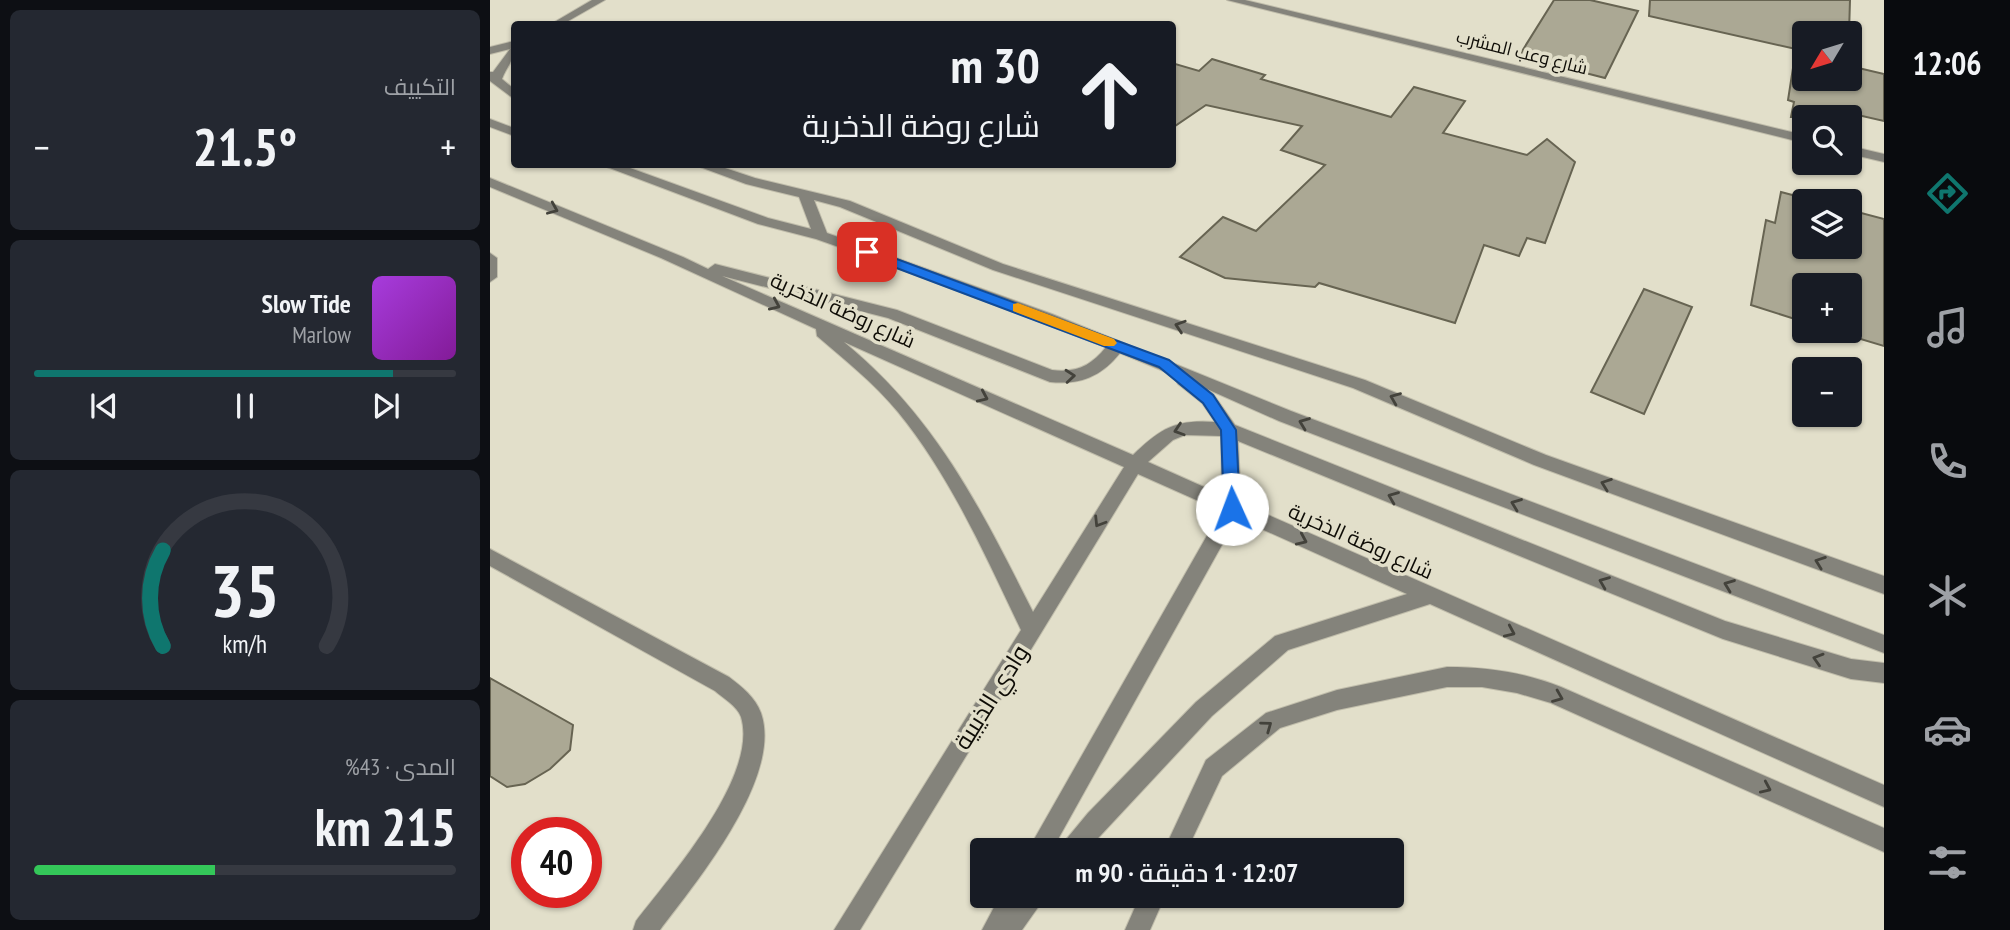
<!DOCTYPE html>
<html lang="ar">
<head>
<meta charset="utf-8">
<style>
  :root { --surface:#171b24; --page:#242831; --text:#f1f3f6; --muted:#9ea1a6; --line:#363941; --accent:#0f766e }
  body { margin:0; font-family:"PT Sans Narrow",Cairo,sans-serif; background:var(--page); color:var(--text); direction:rtl; height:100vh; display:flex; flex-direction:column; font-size:26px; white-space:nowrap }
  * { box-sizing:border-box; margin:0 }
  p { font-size:23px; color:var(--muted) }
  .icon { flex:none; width:38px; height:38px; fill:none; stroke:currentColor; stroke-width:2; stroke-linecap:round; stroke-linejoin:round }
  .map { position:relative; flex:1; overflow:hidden; direction:ltr }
  .panel { display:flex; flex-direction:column; gap:10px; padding:10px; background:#0d0f14; width:490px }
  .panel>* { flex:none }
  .banner { position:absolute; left:21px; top:21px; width:665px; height:147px; border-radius:7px; box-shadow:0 2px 5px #0004; direction:rtl; background:#171b24; color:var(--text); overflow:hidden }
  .needle { width:46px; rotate:232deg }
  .tools { position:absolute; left:1302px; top:21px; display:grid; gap:14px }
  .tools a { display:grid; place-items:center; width:70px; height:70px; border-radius:7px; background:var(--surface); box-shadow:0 2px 5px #0004; font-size:35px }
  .speed { position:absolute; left:21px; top:817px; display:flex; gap:14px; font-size:35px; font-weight:700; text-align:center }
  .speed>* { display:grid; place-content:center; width:91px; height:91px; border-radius:50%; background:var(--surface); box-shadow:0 2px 5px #0004; line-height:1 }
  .speed .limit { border:10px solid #d22; background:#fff; color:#111 }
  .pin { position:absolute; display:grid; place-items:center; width:60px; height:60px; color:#fff; margin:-30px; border-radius:14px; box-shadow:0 4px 10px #0006 }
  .me { position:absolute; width:77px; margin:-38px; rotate:358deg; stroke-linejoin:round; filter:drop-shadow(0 0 5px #0008) }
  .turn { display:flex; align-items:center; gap:24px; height:147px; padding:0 21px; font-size:32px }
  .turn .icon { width:91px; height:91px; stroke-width:2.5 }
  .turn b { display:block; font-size:49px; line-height:60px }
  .big { font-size:52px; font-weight:600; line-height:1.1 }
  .panel .card { flex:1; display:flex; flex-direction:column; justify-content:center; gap:10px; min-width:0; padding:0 24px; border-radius:10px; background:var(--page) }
  .panel .dial { align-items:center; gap:0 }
  .dial svg { height:182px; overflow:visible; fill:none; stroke:var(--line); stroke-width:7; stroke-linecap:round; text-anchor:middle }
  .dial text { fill:var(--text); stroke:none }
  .song { display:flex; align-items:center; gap:21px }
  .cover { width:84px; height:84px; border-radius:10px; background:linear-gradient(135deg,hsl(280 70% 55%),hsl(290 70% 35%)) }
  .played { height:7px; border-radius:4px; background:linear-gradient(90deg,var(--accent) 85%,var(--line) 85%) }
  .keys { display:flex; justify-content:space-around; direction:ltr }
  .heat { display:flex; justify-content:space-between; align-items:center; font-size:38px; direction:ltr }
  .charge { height:10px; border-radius:5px; background:linear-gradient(90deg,#34c759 43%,var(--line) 0) }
  .trip { position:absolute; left:480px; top:838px; width:434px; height:70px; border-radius:7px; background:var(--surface); box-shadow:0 2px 5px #0004; font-weight:600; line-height:70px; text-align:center; direction:rtl }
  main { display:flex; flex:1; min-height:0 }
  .tab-bar { display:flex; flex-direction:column; width:126px; justify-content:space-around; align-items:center; background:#090b0e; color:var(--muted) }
  .tab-bar .icon { width:49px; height:49px }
  .tab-bar .selected { color:var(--accent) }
  .tab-bar b { font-size:32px; color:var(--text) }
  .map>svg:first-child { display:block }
  .building { fill:#aba894; stroke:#676452; stroke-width:2 }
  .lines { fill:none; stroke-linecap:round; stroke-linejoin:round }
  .minor-casing { stroke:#c0bdab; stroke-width:2 }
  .minor { fill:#84837b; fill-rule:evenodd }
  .oneway { stroke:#43423b }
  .route { fill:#1a73e8; stroke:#114b97; stroke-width:2 }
  .slow { fill:#f59e0b }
  .labels { text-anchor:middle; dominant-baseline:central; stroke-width:7; stroke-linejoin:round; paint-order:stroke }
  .far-street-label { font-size:18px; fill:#0e0c06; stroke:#e2dfca }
  .street-label { font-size:21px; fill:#0e0c06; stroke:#e2dfca }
  .near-street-label { font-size:24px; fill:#0e0c06; stroke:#e2dfca }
</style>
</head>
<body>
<main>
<nav class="tab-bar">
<b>12:06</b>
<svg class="icon selected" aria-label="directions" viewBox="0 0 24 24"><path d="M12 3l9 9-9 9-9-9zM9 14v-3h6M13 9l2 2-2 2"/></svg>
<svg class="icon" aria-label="music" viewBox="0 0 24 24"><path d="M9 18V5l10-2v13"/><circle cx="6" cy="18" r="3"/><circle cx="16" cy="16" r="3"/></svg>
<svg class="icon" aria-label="phone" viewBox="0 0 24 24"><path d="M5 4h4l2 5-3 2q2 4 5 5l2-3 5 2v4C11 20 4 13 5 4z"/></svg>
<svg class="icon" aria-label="climate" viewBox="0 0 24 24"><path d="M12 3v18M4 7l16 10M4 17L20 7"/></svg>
<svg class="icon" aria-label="car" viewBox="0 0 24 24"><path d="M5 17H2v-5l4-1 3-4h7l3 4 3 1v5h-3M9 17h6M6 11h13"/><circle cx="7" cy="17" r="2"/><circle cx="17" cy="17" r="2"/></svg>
<svg class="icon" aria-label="filters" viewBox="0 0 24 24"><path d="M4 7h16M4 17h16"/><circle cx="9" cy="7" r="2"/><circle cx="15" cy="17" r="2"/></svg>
</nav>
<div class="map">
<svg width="1394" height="930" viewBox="0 0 1394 930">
  <rect width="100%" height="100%" fill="#e2dfca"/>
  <!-- building -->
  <path class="building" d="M1064,0H1100L1148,11L1115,78L1029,56Z
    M1160,0H1360L1359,33H1314V79H1360V66L1394,74V121L1346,110V117H1301L1304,102L1298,100L1306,49L1159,16Z
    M722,59L775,75L771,79L901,117L924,87L975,101L953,133L1037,155L1057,139L1085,162L1055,243L1037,238L1029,256L994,245L965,323L829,283L825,287L735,278L690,257L733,217L766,231L835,165L791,150L812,126L716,105L682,128V63L709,71Z
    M1291,192L1325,201H1314V247H1360V210L1394,219V346L1344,331H1360V285H1314V322L1261,305L1276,220L1285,223Z
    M1154,289L1202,307L1154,414L1101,392Z
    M0,678L83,725L80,750L60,769L35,784L17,787L0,776Z"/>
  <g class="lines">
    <defs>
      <path id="minor" d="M102,0H115L73,24H61Z
        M737,0H755L1314,135V143Z
        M24,41V47L20,49L24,48C24,61 16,68 12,79L24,89V99L0,81V72H3L20,49L0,54V47Z
        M0,119L24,128V136L0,127Z
        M1360,146L1394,154V162L1360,154Z
        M109,164H129L278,218L321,229L309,197L256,184L202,164H223L265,178L360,201L513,264L875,380L1056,455L1394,576V594L1044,465L863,388L503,270L350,207L324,200L337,233L562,314L801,411L1394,635V653L789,421L717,389L724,395L745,425L1235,621L1361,659L1394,663V683L1361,679L1233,639L748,441L751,503L1394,785V807L940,604L798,650L722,716L597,850H571L574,842L598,813L706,702L785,636L917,594L747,518L562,850H538L731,511L648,474L370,930H344L531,630C495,555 461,477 408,412C384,383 355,360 327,336L326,329L171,258L0,187V178L193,257L218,269L225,264L407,310L562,370C586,373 601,366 616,347L394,263L326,239L268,224ZM232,276L398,318L560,382C590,385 611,377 630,353L688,377L686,380L688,384L712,403L725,422C685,419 670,429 643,455ZM354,342L634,467L543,612C490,507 446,418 354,342ZM695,435L731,436L732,495L658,462L683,440Z
        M0,253L7,258V277L0,282Z
        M0,549L239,677C252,687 265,697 271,713C293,777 207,881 170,930H143L146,921C180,877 269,776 251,717C247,706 233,698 225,691L0,566Z
        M957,667C997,667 1034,672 1071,687L1394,828V852L1061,703L1027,693L992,687H957L847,710L790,728L732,776L697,850H674L716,760L776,713L847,690Z
        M510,896H556L532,930H492Z
        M650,896H675L660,930H635Z"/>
    </defs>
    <!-- minor casing -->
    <use href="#minor" class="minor-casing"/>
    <!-- minor -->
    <use href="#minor" class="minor"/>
  </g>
  <!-- one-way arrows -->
  <defs><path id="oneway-chevron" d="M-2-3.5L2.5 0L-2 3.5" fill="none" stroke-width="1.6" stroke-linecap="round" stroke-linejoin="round" transform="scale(1.75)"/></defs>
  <g class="oneway">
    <use href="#oneway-chevron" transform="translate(63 209) rotate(23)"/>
    <use href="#oneway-chevron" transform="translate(285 305) rotate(24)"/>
    <use href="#oneway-chevron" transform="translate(690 326) rotate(-162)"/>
    <use href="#oneway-chevron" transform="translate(580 376) rotate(-5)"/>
    <use href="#oneway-chevron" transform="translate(493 397) rotate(24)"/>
    <use href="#oneway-chevron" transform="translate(905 398) rotate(-158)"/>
    <use href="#oneway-chevron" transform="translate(814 423) rotate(-159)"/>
    <use href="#oneway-chevron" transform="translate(689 430) rotate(162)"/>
    <use href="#oneway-chevron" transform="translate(1116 484) rotate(-160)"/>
    <use href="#oneway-chevron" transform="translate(903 497) rotate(-158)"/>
    <use href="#oneway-chevron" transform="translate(1026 504) rotate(-159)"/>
    <use href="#oneway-chevron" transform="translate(609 522) rotate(122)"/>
    <use href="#oneway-chevron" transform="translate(812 540) rotate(24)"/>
    <use href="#oneway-chevron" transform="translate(1330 562) rotate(-160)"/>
    <use href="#oneway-chevron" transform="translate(1114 582) rotate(-158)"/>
    <use href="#oneway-chevron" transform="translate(1239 585) rotate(-159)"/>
    <use href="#oneway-chevron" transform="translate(1020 632) rotate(24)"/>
    <use href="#oneway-chevron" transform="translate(1328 659) rotate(-163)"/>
    <use href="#oneway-chevron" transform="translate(1068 697) rotate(22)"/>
    <use href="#oneway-chevron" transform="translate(777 726) rotate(-36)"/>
    <use href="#oneway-chevron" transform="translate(1276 788) rotate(24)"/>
  </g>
  <!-- route -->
  <path class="route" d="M377,248L679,360L723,395L746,430L750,509L748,513H736L734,509L731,430L713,403L669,367L372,255V249Z"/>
  <!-- slow -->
  <path class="slow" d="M528,303L624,339L627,343L624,346H614L523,311V304Z"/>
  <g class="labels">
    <!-- far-street labels -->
    <g class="far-street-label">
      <text transform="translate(1032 52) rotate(14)">شارع وعب المشرب</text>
    </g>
    <!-- street labels -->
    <g class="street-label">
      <text transform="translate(353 310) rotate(24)">شارع روضة الذخرية</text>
      <text transform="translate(871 541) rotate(24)">شارع روضة الذخرية</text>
    </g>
    <!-- near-street labels -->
    <g class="near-street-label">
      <text transform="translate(501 697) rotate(-58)">وادي الذيبية</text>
    </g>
  </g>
</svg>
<div class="tools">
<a><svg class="needle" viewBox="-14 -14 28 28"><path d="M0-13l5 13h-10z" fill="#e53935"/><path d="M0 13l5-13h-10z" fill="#9ea1a6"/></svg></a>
<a><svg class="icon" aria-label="search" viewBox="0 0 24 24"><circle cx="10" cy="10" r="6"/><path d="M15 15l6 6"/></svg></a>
<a><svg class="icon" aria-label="layers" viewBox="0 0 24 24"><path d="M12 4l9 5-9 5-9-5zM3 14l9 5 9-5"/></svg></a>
<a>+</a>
<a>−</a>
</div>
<div class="speed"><div class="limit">40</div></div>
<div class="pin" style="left:377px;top:252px;background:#d93025"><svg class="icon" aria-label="arrive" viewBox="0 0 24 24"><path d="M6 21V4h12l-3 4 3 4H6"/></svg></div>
<svg class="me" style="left:742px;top:509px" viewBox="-20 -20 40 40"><circle r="19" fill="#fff"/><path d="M0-13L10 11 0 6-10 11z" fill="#1a73e8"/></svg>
<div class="trip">12:07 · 1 دقيقة · 90 m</div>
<div class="banner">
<div class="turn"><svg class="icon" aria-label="ahead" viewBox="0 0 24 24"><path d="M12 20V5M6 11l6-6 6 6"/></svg><div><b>30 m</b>شارع روضة الذخرية</div></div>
</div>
</div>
<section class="panel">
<div class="card"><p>التكييف</p>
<div class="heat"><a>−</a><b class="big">21.5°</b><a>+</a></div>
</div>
<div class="card">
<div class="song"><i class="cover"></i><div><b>Slow Tide</b><p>Marlow</p></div></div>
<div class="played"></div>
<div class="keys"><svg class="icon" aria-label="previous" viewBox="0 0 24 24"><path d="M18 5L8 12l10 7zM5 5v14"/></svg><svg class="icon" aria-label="pause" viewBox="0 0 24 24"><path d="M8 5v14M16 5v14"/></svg><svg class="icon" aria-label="next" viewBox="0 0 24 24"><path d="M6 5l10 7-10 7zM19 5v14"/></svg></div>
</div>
<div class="card dial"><svg viewBox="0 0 100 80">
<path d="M14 69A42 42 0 1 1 86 69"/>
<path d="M14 69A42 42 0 0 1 14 27" stroke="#0f766e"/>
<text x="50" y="56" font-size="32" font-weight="700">35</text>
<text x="50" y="72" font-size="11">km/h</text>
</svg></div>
<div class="card"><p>المدى · 43%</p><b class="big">215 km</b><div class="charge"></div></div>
</section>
</main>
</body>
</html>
